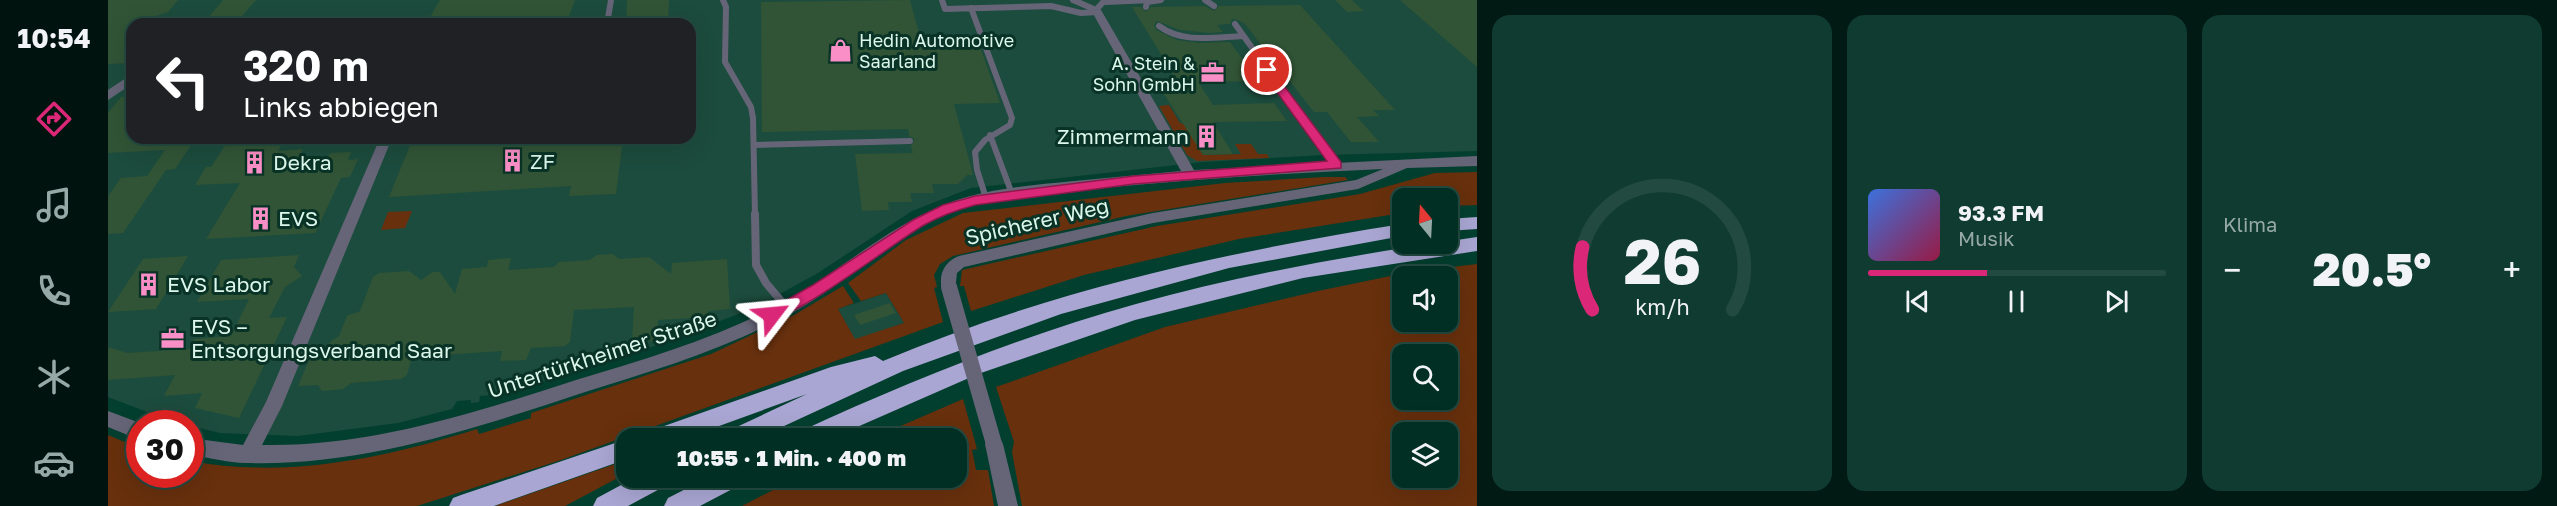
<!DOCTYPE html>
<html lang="de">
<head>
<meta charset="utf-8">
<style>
  :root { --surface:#022f23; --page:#103b30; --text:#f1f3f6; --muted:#96a9a6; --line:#234a41; --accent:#db2777 }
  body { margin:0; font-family:"Golos Text",sans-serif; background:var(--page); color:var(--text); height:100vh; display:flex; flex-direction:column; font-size:22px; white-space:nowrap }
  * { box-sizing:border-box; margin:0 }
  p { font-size:20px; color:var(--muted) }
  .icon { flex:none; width:33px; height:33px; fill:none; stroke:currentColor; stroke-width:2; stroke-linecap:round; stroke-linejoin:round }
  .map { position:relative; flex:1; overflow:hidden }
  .sheet { display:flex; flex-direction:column; gap:15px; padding:15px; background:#011a13; width:1080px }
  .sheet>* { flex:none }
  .hud { position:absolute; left:18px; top:18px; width:570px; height:126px; border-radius:18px; box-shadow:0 6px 24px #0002,0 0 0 2px var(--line); background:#202124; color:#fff; overflow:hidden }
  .needle { width:39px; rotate:342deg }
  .controls { position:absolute; left:1284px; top:188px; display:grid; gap:12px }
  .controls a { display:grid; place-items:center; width:66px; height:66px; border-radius:12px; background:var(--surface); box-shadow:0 6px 24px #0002,0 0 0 2px var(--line); font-size:30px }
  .speed { position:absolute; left:18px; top:410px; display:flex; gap:12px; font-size:30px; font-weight:700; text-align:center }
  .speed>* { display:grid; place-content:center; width:78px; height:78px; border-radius:50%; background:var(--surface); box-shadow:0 6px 24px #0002,0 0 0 2px var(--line); line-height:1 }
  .speed .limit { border:9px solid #d22; background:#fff; color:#111 }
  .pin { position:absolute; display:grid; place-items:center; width:51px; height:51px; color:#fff; margin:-26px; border:3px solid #fff; border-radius:50%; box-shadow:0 2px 6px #0007 }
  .me { position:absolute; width:66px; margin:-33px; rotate:61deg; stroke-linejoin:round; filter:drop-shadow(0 0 4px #0008) }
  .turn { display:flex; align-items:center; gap:21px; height:126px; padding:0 18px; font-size:27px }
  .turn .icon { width:78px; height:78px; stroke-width:2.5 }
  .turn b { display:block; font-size:42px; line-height:51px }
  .big { font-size:45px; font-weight:800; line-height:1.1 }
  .sheet .card { flex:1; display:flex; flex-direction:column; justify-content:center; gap:9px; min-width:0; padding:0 21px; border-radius:18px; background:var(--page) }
  .sheet .dial { align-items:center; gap:0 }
  .dial svg { height:156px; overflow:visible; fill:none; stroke:var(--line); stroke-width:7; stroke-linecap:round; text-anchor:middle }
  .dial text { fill:var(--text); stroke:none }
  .song { display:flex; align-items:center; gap:18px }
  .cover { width:72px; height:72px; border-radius:9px; background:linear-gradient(135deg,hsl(220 70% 55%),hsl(340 70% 35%)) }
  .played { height:6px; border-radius:3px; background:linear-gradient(90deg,var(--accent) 40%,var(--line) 40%) }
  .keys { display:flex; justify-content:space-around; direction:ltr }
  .heat { display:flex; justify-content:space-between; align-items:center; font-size:33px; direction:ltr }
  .sheet .tiles { flex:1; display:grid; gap:15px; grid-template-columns:repeat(3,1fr) }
  .trip { position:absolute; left:508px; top:428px; width:351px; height:60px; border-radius:18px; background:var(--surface); box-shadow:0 6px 24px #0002,0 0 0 2px var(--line); font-weight:800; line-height:60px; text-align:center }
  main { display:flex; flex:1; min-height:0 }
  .menu { display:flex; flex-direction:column; width:108px; justify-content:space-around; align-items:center; background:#01130e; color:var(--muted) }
  .menu .icon { width:42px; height:42px }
  .menu .active { color:var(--accent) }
  .menu b { font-size:27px; color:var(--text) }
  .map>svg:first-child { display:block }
  .built { fill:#1c4c3d; fill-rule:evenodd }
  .green { fill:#68300d; fill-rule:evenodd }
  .building { fill:#315436 }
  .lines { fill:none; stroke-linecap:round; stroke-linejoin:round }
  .service-far1 { stroke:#666578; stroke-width:6 }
  .service { stroke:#666578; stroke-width:8 }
  .minor { fill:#666578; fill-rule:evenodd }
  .motorway { fill:#a9a6d3; fill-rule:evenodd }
  .minor-bridge { stroke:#666578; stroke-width:16 }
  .route { fill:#db2777; stroke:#8e194d; stroke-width:1.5 }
  .labels { text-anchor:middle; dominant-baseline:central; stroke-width:6; stroke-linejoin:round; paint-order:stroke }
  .far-poi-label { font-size:18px; fill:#dcf7eb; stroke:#093326; text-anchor:start }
  .poi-label { font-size:21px; fill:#dcf7eb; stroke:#093326; text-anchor:start }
  .street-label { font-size:21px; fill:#dcf7eb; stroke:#093326 }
</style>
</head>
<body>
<main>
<nav class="menu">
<b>10:54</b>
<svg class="icon active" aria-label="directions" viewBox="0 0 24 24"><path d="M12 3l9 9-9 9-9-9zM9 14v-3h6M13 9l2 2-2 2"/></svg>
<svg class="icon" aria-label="music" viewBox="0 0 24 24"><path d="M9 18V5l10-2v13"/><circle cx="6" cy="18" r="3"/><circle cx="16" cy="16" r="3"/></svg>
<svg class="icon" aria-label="phone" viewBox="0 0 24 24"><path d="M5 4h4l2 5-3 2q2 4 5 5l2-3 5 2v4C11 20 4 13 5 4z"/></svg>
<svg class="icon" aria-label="climate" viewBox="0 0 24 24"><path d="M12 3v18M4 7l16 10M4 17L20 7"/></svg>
<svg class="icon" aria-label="car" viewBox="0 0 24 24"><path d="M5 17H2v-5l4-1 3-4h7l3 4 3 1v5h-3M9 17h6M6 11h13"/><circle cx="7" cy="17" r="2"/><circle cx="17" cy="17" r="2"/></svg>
</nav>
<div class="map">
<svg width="1369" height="506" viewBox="0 0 1369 506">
  <rect width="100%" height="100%" fill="#033f2f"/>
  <!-- built -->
  <path class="built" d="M0,0H1369V151L1216,155L1095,162L863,188L804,211L710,273L646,308L525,354V352L511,353L510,358L475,370L465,369L464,373L394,394L372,396L371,402L363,403V400L349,401L344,409L290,423L190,436L112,433L83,426L82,423L63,421L0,397ZM24,24H582V138H24Z
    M778,293L796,323L747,340L730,309Z"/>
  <!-- green -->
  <path class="green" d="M1061,105L1072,123L1076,124L1095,155L1133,154L1127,144H1143L1150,154H1159L1161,158L1089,161L1079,155L1051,106Z
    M1369,172V205L1340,206V198H1294V213L1131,239L976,275L863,311L856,286H852L854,270L1049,226L1252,194L1327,173Z
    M1216,177H1237L1240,180L1018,216L845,256L832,264L826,275L829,287L826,288L835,322L453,460L309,506H0V435L31,448L32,474H82L83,461C179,479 277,458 369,429L371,434L423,418V413L603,354L686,315L735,286L746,303L730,309L747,339L796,323L778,293L753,301L740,283L798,240L855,213L1117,183Z
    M304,211L297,228L273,230L280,212Z
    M1369,264V506H914L904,452L906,442L888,387L1057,327L1210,291L1302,272ZM1294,276H1340V321H1294ZM1294,354H1340V399H1294ZM1294,432H1340V477H1294Z
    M855,399L869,449L864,450L868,470H880L886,506H634L690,477H849V438H765Z
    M519,460V473L457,506H387Z"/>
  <!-- building -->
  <path class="building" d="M0,0H70L60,12L24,24V63L0,64Z
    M115,0H148L127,24H95Z
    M332,0H467L458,24H318Z
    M519,0H561L560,24H518Z
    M802,0L812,37L868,36L892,103L846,104L865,175H859L850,184H824L826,193H802L804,202H780L781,210L754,211L747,154L805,153L803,146L807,139L801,136L800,129L654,132L653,2Z
    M1227,0H1244L1256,11L1239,12Z
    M1292,0H1369V67Z
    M1192,5L1287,110H1265L1271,116L1249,117L1271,142H1243L1219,112H1206L1137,24L1130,20L1124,19L1122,24L1109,25L1115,32L1102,33L1072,30L1049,21L1046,25L1048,30L1069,40L1091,43L1122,42L1151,81L1090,82L1105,105L1166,103L1179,121L1105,122L1125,154L1095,155L1054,91L1075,90L1024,7H1033L1038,12L1043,7L1097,6L1106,11L1111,6Z
    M24,96V138H88L67,169L58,170L15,233L0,234V196L13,178L39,176L57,150L0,153V113L13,97Z
    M122,138H150L147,143L175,142L170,151L195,149L188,163L218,161L222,153L243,152L240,160L250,159L242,177L233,178L207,233L98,239L132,183L87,185L98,167H103Z
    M305,138H515L508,194L461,196L463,186L281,197Z
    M505,254L511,259L541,257L563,274L564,263L619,259L622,309L600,311V317L550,320L549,341L524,342L526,307L466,310L462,342L457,346L423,348L418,360L392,361L394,351L304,357L299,375L293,379L243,383L235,389L214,391L210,385L190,386L201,360H215L222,342L231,336L239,316L252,311L265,277L271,273L301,271L313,280L325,272H332L347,294L354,269L379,267L380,260L403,258L400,270L446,267L451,262L481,260L489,255Z
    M191,255L186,267L194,276L177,287L161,318L179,317L131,418L87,408L94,393L56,396L67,375L0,380V347L19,353L81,349L86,339L123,336L141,299L89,302L113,260Z
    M80,256L48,309L0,312L35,259Z
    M782,303L788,313L752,325L746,315Z"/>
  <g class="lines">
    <!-- service-far1 -->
    <path class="service-far1" d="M615,0L618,7L617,62L643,107L645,118L647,215
      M834,0L837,9L943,6L973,13L989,12
      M965,0L988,10L997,0
      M1097,0L1106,6
      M997,2L1043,0
      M1038,7L1039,2L1053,0
      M863,8L904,118L902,125L877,140L867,152L869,170L878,198
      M499,24L503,0
      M1127,24L1228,165
      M1051,26C1075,44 1107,37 1135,36
      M882,135L904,194
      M647,145L802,141"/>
    <!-- service -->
    <path class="service" d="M647,214L648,265L658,283L679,308"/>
    <!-- minor -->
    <path class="minor" d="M988,7L993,10L1086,170L1369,156V166L1299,168L1250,189L1045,223L856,267L849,273L847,291H835C829,277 836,261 851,256L1045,213L1248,180L1275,169C1181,173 1087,179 993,188C948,193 900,194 856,208C790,229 741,283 680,315C615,350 544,371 474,393C365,429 255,466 138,463C120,463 100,457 82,455V438L135,445L158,402L272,138H284L174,406L154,445C262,447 366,413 468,380C537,359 606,339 670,305C731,274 780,224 846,201C884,188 926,185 966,181C1002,178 1037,174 1073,171L983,10Z
      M24,74V84L0,100V90Z
      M0,411L32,423V440L0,427Z
      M886,436L892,438L895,444L910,506H890L877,444L880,438Z"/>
    <!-- motorway -->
    <path class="motorway" d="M1369,217V229L1340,231V219Z
      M1294,224V236L1121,268L953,314L795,371L650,438H617L620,431L699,394L578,438H539L542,431L723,367L767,356L775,361C941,291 1117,252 1294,224Z
      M1369,237V251L1195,278L1027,320L870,374L724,438H690L693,431C802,381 913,336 1028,304C1140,273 1256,253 1369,237Z
      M519,439V459L386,506H341L345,498L353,495Z
      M528,477H562L559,485L520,506H485L489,498Z
      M601,477H635L632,485L592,506H556L560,498Z"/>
    <!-- minor-bridge -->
    <path class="minor-bridge" d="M841,287L886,444"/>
  </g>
  <!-- route -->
  <path class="route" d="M1155,67H1162L1233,162V168L1026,184L867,205C849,210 832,216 816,225C791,239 678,326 659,319L657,315L659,311L705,285L805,220L835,205L867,196L1026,176L1219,161L1153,70Z"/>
  <!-- icons -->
  <defs>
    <symbol id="shop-bare" viewBox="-9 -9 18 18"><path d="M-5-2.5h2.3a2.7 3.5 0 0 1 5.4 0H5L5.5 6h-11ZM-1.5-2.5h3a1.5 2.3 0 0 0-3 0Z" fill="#fa8fc7" stroke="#093326" stroke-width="2.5" paint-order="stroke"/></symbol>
    <symbol id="office-bare" viewBox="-9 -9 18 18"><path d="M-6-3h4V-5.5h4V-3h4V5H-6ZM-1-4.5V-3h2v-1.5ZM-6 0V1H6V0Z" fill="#fa8fc7" stroke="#093326" stroke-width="2.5" paint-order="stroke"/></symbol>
    <symbol id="building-bare" viewBox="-9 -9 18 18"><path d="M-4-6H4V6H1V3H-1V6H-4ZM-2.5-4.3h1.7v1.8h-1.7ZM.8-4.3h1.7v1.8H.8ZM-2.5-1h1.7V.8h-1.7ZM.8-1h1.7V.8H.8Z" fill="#fa8fc7" stroke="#093326" stroke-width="2.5" paint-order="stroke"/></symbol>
  </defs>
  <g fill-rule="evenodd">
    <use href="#shop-bare" x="716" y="34" width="33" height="33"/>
    <use href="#office-bare" x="1088" y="56" width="33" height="33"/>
    <use href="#building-bare" x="1082" y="120" width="33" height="33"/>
    <use href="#building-bare" x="388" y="144" width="33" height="33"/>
    <use href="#building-bare" x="130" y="146" width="33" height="33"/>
    <use href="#building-bare" x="136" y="202" width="33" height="33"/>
    <use href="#building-bare" x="24" y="268" width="33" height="33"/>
    <use href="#office-bare" x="48" y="322" width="33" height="33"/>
  </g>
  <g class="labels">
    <!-- far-poi labels -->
    <g class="far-poi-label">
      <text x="751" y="40">Hedin Automotive<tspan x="751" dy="21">Saarland</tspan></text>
      <text x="1087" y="63" text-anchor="end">A. Stein &amp;<tspan x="1087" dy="21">Sohn GmbH</tspan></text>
    </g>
    <!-- poi labels -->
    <g class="poi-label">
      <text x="1081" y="136" text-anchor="end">Zimmermann</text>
      <text x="422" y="161">ZF</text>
      <text x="165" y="162">Dekra</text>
      <text x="170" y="218">EVS</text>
      <text x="59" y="284">EVS Labor</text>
      <text x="83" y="326">EVS –<tspan x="83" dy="24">Entsorgungsverband Saar</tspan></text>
    </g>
    <!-- street labels -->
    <g class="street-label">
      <text transform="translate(929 221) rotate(-13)">Spicherer Weg</text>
      <text transform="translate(494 354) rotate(-18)">Untertürkheimer Straße</text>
    </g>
  </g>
</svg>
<div class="controls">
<a><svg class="needle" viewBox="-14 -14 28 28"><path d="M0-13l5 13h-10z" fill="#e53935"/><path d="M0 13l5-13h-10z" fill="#96a9a6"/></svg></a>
<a><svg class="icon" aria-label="sound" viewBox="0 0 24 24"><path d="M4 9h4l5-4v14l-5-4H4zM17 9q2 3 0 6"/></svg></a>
<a><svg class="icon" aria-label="search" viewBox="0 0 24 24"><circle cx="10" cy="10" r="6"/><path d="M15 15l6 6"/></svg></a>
<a><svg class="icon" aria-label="layers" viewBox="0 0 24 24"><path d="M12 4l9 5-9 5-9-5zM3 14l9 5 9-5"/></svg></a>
</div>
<div class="speed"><div class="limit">30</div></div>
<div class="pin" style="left:1159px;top:70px;background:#d93025"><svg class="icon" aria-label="arrive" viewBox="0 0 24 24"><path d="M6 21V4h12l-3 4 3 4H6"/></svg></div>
<svg class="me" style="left:664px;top:315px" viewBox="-20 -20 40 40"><path d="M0-17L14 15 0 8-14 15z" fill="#db2777" stroke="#fff" stroke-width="4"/></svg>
<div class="trip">10:55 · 1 Min. · 400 m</div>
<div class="hud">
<div class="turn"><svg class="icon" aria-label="left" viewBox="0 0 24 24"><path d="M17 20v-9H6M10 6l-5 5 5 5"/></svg><div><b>320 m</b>Links abbiegen</div></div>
</div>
</div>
<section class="sheet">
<div class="tiles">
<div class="card dial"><svg viewBox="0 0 100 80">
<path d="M14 69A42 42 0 1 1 86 69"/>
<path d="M14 69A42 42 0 0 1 9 37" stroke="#db2777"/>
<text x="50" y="56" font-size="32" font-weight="700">26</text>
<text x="50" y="72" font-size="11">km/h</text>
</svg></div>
<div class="card">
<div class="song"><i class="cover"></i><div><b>93.3 FM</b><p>Musik</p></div></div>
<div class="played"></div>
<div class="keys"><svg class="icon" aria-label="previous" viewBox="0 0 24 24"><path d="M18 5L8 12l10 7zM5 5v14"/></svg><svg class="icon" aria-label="pause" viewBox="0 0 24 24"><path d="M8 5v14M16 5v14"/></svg><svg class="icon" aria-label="next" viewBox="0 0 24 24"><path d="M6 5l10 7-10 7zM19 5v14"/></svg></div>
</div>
<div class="card"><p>Klima</p>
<div class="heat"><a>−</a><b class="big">20.5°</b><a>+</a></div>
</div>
</div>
</section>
</main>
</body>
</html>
